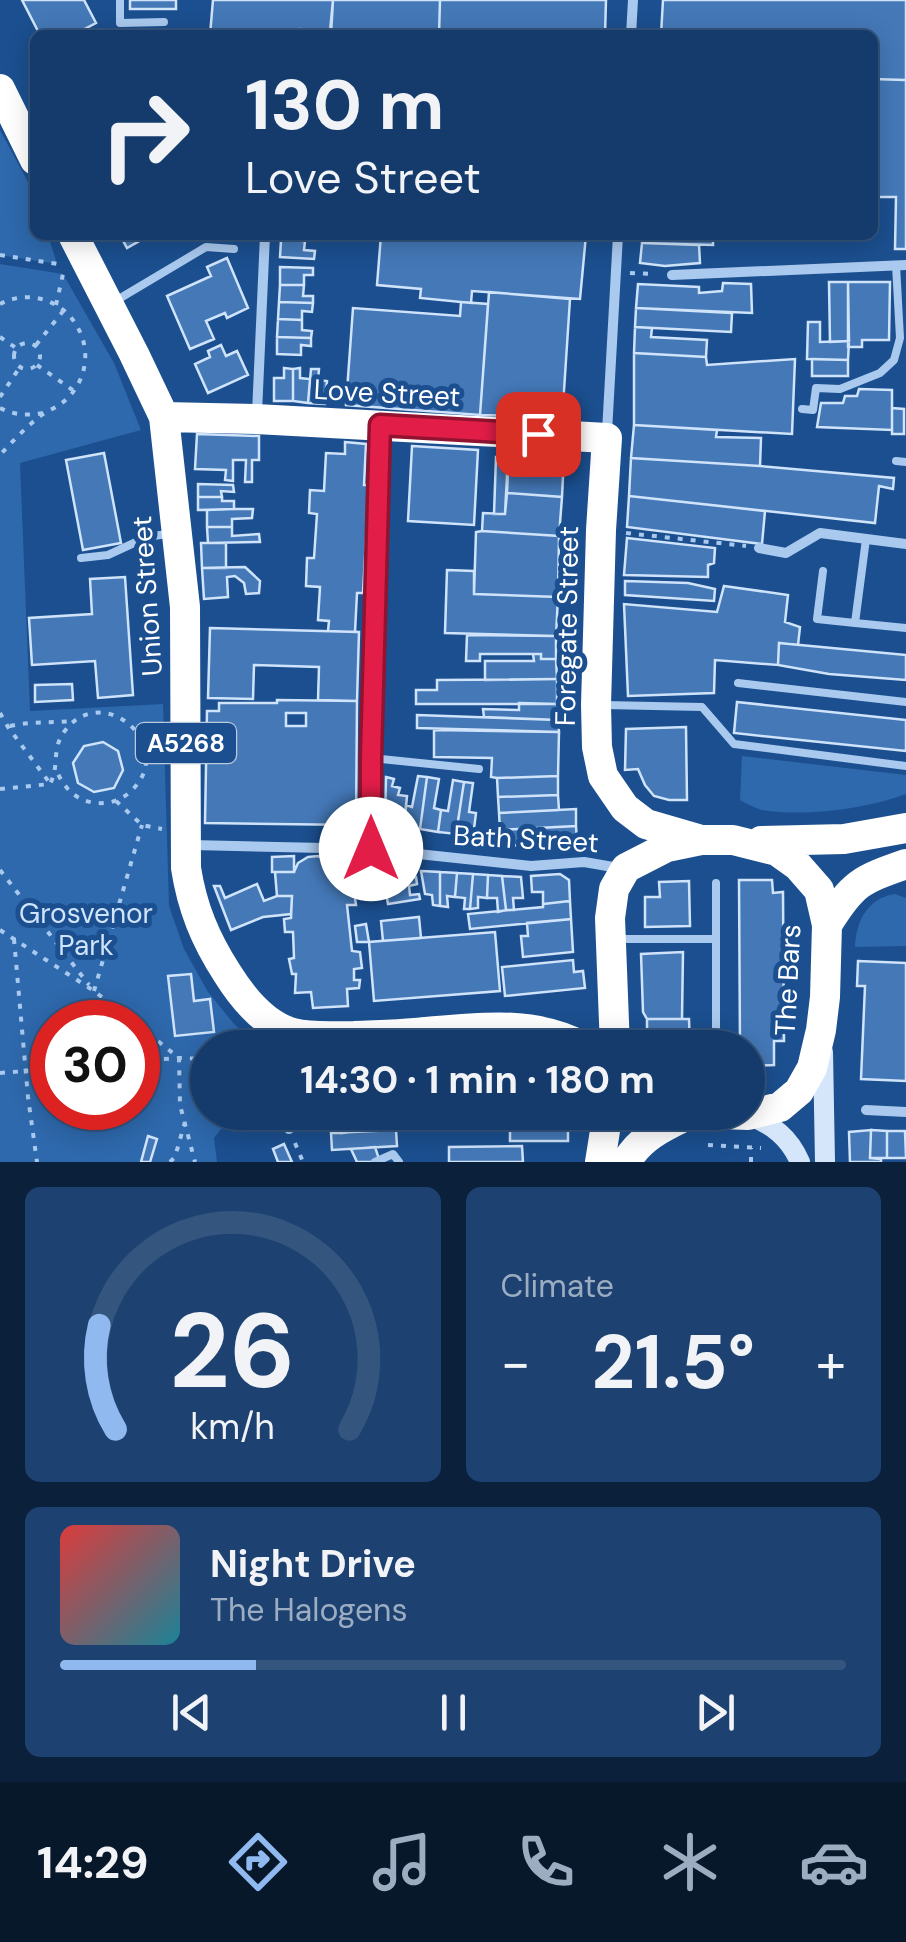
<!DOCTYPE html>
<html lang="en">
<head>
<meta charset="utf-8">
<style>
  :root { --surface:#143b6b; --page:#1d4271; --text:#f1f3f6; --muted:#9dadc1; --line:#33557e; --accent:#90b9f0 }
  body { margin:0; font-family:"DM Sans",sans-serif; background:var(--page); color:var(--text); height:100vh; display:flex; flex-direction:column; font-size:38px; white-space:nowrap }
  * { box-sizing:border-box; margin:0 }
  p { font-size:32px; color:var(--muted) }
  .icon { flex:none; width:55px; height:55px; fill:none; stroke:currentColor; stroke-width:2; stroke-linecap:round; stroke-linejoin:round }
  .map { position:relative; height:1162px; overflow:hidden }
  .drawer { display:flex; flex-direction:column; gap:25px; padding:25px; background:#0b203b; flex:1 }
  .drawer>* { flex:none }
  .top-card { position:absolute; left:30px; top:30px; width:848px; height:210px; border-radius:15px; box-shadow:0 5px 25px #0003,0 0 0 2px var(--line); background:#143b6b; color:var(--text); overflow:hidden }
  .speed { position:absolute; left:30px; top:1000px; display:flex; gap:20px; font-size:50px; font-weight:700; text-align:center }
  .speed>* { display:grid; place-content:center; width:130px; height:130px; border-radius:50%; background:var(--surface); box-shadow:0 5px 25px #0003,0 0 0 2px var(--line); line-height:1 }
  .speed .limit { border:15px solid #d22; background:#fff; color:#111 }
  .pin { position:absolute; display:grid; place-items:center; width:85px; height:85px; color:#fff; margin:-42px; border-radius:20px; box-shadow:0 5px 15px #0006 }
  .me { position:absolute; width:110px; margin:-55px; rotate:0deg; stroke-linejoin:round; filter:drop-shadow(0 0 8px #0008) }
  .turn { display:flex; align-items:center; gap:35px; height:210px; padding:0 50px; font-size:45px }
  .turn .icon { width:130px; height:130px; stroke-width:2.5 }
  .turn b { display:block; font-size:70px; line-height:85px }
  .big { font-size:75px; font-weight:700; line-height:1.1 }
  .drawer .card { flex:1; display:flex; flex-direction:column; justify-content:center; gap:15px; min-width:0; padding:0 35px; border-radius:15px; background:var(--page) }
  .drawer .dial { align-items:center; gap:0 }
  .dial svg { height:260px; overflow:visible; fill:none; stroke:var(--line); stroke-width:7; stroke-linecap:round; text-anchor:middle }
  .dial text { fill:var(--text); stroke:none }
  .song { display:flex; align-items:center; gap:30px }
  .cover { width:120px; height:120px; border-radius:15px; background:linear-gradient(135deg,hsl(0 70% 55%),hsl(190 70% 35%)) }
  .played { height:10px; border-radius:5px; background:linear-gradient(90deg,var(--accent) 25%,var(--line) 25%) }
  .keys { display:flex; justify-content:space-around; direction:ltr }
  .heat { display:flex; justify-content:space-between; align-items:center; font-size:55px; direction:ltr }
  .drawer .tiles { flex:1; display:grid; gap:25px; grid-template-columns:1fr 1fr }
  .card:last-child { grid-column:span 2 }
  .trip { position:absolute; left:190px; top:1030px; width:575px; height:100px; border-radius:50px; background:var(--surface); box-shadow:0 5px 25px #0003,0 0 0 2px var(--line); font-weight:700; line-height:100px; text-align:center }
  .tab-bar { display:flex; height:160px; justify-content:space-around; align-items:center; background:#08182b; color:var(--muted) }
  .tab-bar .icon { width:70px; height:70px }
  .tab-bar .active { color:var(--accent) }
  .tab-bar b { font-size:45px; color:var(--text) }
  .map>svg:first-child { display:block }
  .green { fill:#2e69ad; fill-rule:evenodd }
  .building { fill:#4478b7; stroke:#cfe3fa; stroke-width:2.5; fill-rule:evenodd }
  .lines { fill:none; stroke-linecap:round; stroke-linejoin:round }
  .path { stroke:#a9c9ee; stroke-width:4; stroke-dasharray:5 8; stroke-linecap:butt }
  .lane { stroke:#a9c9ee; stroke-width:8 }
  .street { stroke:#a9c9ee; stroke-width:10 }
  .secondary { stroke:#d6e6fa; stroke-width:20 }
  .highway { stroke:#fff; stroke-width:30 }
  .route-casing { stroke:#92132f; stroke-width:25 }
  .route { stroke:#e11d48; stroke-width:18 }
  .labels { text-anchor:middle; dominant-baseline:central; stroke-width:10; stroke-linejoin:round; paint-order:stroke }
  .shield { fill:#1b4f8f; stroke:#bbcadd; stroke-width:2.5 }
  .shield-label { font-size:25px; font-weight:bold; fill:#fff }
  .street-label { font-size:28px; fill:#fff; stroke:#1b4f8f }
  .park-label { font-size:28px; fill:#cfe3fa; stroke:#1b4f8f }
</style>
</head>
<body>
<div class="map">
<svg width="906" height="1162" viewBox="0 0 906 1162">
  <rect width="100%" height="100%" fill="#1b4f8f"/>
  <!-- green -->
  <path class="green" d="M0,130L35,195V235H48L57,264L0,255Z
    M0,264L63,274L114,363L141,430L20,463L30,711L163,704L169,906L184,949L208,992L234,1024L259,1047L208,1048V1112L238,1113L231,1116L214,1138L217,1162H0ZM52,1022H138V1108H52Z
    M742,756L906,775V794C865,809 805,817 762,810C755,808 747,804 740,800Z
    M895,894L906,898V946L855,947C856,922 867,898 895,894Z"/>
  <!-- building -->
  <path class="building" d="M22,0H84L96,23L73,35H40Z
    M130,0H176V9H130Z
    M213,0H333L330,31L300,29L299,35H210Z
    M333,0H440L439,35H331Z
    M440,0H606L605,35H439Z
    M663,0H906V80L872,79V35H661Z
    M872,79L906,80V249H895L896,197H872Z
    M120,235H150L127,248Z
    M381,235H586L580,299L472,291L471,303L461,302L420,298L421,289L377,285Z
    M643,235H713V245L642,243Z
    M281,240L305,241L304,250L315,251L314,259L280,257Z
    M642,243L699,245L700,263L665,266L640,263Z
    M227,258L248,308L227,318L225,313L206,321L214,339L190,349L167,296L211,276L207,267Z
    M280,267L313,268V275H304V285H280Z
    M829,282H848L849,341L830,342Z
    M848,282H890L889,340H862V347H848Z
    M723,283L751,284L752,313L636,308L638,284L699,287V293L722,291Z
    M280,285H304L303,296H313V303L279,302Z
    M489,292L570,299L563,406L555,417L480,415Z
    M279,302L313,303L312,312L302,311V320L278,319Z
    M461,302L488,304L480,415L346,405L353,308L460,316Z
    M636,308L732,313L731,332L635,327Z
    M278,319L302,320V330L312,331L311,338L277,337Z
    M808,322H820V342L849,341L848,360L807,359Z
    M635,327L652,328L651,337L707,340L706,357L634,353Z
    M277,337L311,338V346L301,345V355L277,354Z
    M221,345L226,356L237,351L248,375L208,393L195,364L210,357L208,351Z
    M634,353L706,357L707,365L795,359L792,434L634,425Z
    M812,359L848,360V376H812Z
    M284,368L293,369V401H274V378H284Z
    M300,368V378L310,379L308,403L293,401V369Z
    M311,369H319L318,380L327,381L325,404L308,403Z
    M859,389L892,390V430L817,427L821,403H843L845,396H857Z
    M892,408L904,409V434H892Z
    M634,425L717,430L716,437L761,438L760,466L631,458Z
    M197,434L259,436V460H252V482H245L246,460H233V481L225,480L226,470L195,469Z
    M345,442L366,444L364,485H369L363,593H357L355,632L328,631L329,621L318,620L320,587L306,586L307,558H314L317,514L309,513L310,490L324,491L326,453L345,454Z
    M412,446L478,450L474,525L408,521Z
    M509,452L564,456L562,497L507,493Z
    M104,453L121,543L83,550L66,460Z
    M496,457H508L505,514H494Z
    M631,458L760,466L894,478L893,489L879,486L875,523L629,496Z
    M198,484L233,485L234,492L221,491L222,497H198Z
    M507,493L562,497L559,536L482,531L483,513L505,514Z
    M629,496L765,511L762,544L627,527Z
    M198,497H222V501H234V509L198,510Z
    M234,509H253L252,518L232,519V527H207V510Z
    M207,527H232V536L259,534L260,542L208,543Z
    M482,531L559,536L558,597L474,594L476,532Z
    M627,538L715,548L714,563L708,565V577L624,575Z
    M201,543H226V568H202Z
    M245,567L260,581L259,593L246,594L244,583L235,576L227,577L228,597L204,599L202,568Z
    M447,570L474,571V594L558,597L556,636L445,633Z
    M125,577L133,695L98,698L95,661L32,665L29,618L92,614L90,579Z
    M625,581L688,583L715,589L714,601L625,595Z
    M724,586L788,595L785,622L800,627L798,645L779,643L778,665L715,660L714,693L628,696L624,604L717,612Z
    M210,628L359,632L357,701L318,700L319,667L254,665L253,699L208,698Z
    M467,635L556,636V659H541V654H480V661H466Z
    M779,643L906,655V680L829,674L778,665Z
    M533,654H541V659H556L557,679L485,680V661H534Z
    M557,679V704H416V690H437V680Z
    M72,684L73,700L35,702V685Z
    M277,700L357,701L356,825L205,823L207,711H219V703H277ZM286,713H306V726H286Z
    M737,702L906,720V751L734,733Z
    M519,703L557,704L558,720L484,717L483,709L519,710Z
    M417,715L558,720L559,732L417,728Z
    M686,727L687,800H669L654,796L645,785L638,769L625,770L626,729Z
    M434,730L559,732L558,776L497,778L491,777L492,758L434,757Z
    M103,742L118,751L123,770L114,788L94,792L78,783L73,763L84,746Z
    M418,776L427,777L420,829L404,828L406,805L412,807Z
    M558,776V795L498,797L497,778Z
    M386,777L394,779L392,786L400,788L398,795L407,796L404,828L385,826Z
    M427,777L439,779L434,808L441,810L438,832L420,829Z
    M453,780L464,782L456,834L438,832L441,810L448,811Z
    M464,782L473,783L469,812L476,813L473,837L456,834Z
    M558,795L559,810L499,813L498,797Z
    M576,809V826L500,830L499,813Z
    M576,826L577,842L501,846L500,830Z
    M294,856V872H272V857Z
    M318,856L335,863L350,864L356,905H347L352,951L360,952L362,968L354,969V980H360L359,988L347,989L348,1006L313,1008L311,992L295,993L296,974H292L289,959L294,958L293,932H285L284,919L291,918L292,896H277L275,872H294L298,863L308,857Z
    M421,871L440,872V906L433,905L432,895L425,894Z
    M440,872L457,873L455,897L447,896L448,907L440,906Z
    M404,873V879L416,877L417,884L409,886L410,895L419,894L420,899L388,904L383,876Z
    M457,873L473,874L470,909H464L465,898L455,897Z
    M473,874L488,875L487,898L478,897V908L470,909Z
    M560,874L569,880L570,901L543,904V892H532L531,876Z
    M488,875L502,876L506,910L498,912L497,898H487Z
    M502,876L521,877L523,898H513L514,910H506Z
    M739,880H772L773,893L783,892L784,1041H774V1065L748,1066V1048H740Z
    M689,881L690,926L645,927V897H660L659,882Z
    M257,884L264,901L277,896H292L291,914L263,917L231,930L214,886H220L225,898Z
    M570,901L571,919L470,929L468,914L543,907V904Z
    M419,917L421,938L383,941L381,921Z
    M571,919L573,952L523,957L521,936H528L527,923Z
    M366,924L369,942H357L355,926Z
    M495,932L500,991L374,1001L369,942Z
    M683,952L682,1019H647L643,1012L641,954Z
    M573,960L574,972L583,971L585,988L505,996L502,967Z
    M858,961L906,963V1081L861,1079L865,986H857Z
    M191,974L194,1001L210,999L214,1032L175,1036L168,976Z
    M647,1019H689L690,1048H647Z
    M301,1112H341L342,1133H336V1115L302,1116Z
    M341,1112H349L351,1132L342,1133Z
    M413,1112H436L437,1119L413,1121Z
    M441,1112H508V1119L441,1122Z
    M541,1112H568V1119H541Z
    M502,1119H568V1141H510V1130H502Z
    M396,1130L397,1146L332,1150L331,1133Z
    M871,1130L870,1158L881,1159V1162H850L849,1132Z
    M871,1130L887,1131V1158H870Z
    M887,1131H905L906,1158H887Z
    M148,1136L157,1139L150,1162H141Z
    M284,1144L292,1162H278L273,1149Z
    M522,1146L523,1162H449V1147Z
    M375,1147L380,1162H357L351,1149Z"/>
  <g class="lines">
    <!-- path -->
    <path class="path" d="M0,255L58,264
      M630,273L655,274
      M0,304C19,294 41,295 59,307C72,315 81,330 84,344C89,367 79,392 59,405C53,409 45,412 39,417C25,428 12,442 0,455
      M56,305L63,274L65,272
      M0,337L16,348
      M14 356a13 13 0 1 1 26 0a13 13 0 1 1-26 0Z
      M36,345L64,310
      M37,365L74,391
      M0,397L20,367
      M0,408C15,415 27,416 43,413
      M626,533L746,546
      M0,713L8,727L49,782
      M10,726C32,721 53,723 75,721
      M0,789L50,784C60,765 51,750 64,732C101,680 177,744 133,789C124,799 111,804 98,803C77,802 65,789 57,772
      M116,801L142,825L162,829
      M0,870L89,985
      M0,930L94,991L134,1022
      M14,939L28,1097L37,1162
      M94,991L142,825
      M138,1025L179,1058L180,1105L195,1162
      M138,1061L179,1058L208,1059
      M0,1073L52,1069
      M295,1143L303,1162
      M708,1145L761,1148
      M170,1162L175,1157L185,1122
      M751,1162V1148"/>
    <!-- lane -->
    <path class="lane" d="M120,0V23L164,22
      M117,300L206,247L234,249
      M802,409L813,410L816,388L840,389L880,373L894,360L900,338L896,265
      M896,461L906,462
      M866,539L855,623L906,628
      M81,558L108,555L147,537L167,534
      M823,571L817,619L855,623
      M738,683L906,702
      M604,705L702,707L734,744L906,766
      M371,758L479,769
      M716,883V1048
      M620,939H716
      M375,1162L393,1154L399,1162"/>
    <!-- street -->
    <path class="street" d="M631,35L633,0
      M672,275L906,265
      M257,413L265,235
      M607,432L618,235
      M759,548L786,553L820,533L906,544
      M192,845L371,849L531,866L584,862L613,867L622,872
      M371,849V758L379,430
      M866,1110L906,1112
      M284,1112L289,1129"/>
    <!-- secondary -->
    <path class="secondary" d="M823,1052L825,1162
      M748,1115C773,1125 789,1137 800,1162"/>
    <!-- highway -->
    <path class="highway" d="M0,89L35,160
      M73,235L134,354L164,417L185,607L186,868C192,907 205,939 227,973C242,997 264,1025 293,1033C312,1038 334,1036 354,1036C374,1035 394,1035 415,1033C473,1028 533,1018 586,1048
      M164,417L256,419L607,438L601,530L596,705L597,747L603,776L625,808L646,824L701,840
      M761,841L844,839L906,828
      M827,925C853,883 860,880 906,864
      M615,1048L610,918L614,889L626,868L667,847L701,840H733L777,851L798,866L819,890L827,925L825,997L821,1030L812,1068L799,1091L780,1107L748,1115L667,1112
      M600,1162L608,1112
      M626,1162C641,1137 663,1127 688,1115"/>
  </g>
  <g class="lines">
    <defs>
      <path id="route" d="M371,849V758L380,425L538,434"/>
    </defs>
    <!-- route casing -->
    <use href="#route" class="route-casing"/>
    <!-- route -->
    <use href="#route" class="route"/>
  </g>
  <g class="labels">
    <!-- shield labels -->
    <rect class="shield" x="136" y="723" width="100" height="40" rx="8"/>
    <g class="shield-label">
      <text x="186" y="743">A5268</text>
    </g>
    <!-- street labels -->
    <g class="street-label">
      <text transform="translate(387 393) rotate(3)">Love Street</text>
      <text transform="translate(147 596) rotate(-94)">Union Street</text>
      <text transform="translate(567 626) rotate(-89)">Foregate Street</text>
      <text transform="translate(526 839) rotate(3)">Bath Street</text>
      <text transform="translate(788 980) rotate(-87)">The Bars</text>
    </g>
    <!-- park labels -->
    <g class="park-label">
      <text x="86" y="913">Grosvenor<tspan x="86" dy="32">Park</tspan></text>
    </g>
  </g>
</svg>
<div class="speed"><div class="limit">30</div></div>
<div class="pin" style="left:538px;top:434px;background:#d93025"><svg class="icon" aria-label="arrive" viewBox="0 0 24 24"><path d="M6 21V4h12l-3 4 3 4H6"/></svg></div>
<svg class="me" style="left:371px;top:849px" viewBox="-20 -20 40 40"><circle r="19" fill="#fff"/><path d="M0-13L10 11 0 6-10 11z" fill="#e11d48"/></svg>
<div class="trip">14:30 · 1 min · 180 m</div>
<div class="top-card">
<div class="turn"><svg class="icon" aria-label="right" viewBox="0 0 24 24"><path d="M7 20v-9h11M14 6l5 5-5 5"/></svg><div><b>130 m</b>Love Street</div></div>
</div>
</div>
<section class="drawer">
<div class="tiles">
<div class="card dial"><svg viewBox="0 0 100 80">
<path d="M14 69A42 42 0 1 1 86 69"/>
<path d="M14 69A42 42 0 0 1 9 37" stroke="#90b9f0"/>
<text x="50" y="56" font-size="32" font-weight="700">26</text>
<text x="50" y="72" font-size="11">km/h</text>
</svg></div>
<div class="card"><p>Climate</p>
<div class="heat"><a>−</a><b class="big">21.5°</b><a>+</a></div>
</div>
<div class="card">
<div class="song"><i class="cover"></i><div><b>Night Drive</b><p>The Halogens</p></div></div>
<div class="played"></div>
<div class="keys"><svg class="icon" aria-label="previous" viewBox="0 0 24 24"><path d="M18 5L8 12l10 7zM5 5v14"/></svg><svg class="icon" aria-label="pause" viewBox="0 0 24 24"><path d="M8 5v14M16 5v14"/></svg><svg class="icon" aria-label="next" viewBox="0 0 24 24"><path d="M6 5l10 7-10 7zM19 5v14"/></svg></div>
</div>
</div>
</section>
<nav class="tab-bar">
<b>14:29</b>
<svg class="icon active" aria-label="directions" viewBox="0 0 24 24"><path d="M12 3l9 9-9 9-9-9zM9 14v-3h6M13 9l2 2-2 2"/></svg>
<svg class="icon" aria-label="music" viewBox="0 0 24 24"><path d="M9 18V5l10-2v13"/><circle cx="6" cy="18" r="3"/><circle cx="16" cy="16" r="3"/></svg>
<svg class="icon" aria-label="phone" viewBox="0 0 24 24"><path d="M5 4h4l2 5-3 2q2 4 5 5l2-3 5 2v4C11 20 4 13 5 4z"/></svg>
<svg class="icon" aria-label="climate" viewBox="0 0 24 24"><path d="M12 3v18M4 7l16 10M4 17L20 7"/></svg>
<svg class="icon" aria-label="car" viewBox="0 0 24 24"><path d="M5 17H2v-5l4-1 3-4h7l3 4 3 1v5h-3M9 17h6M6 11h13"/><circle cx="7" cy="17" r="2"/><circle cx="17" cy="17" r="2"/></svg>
</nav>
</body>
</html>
